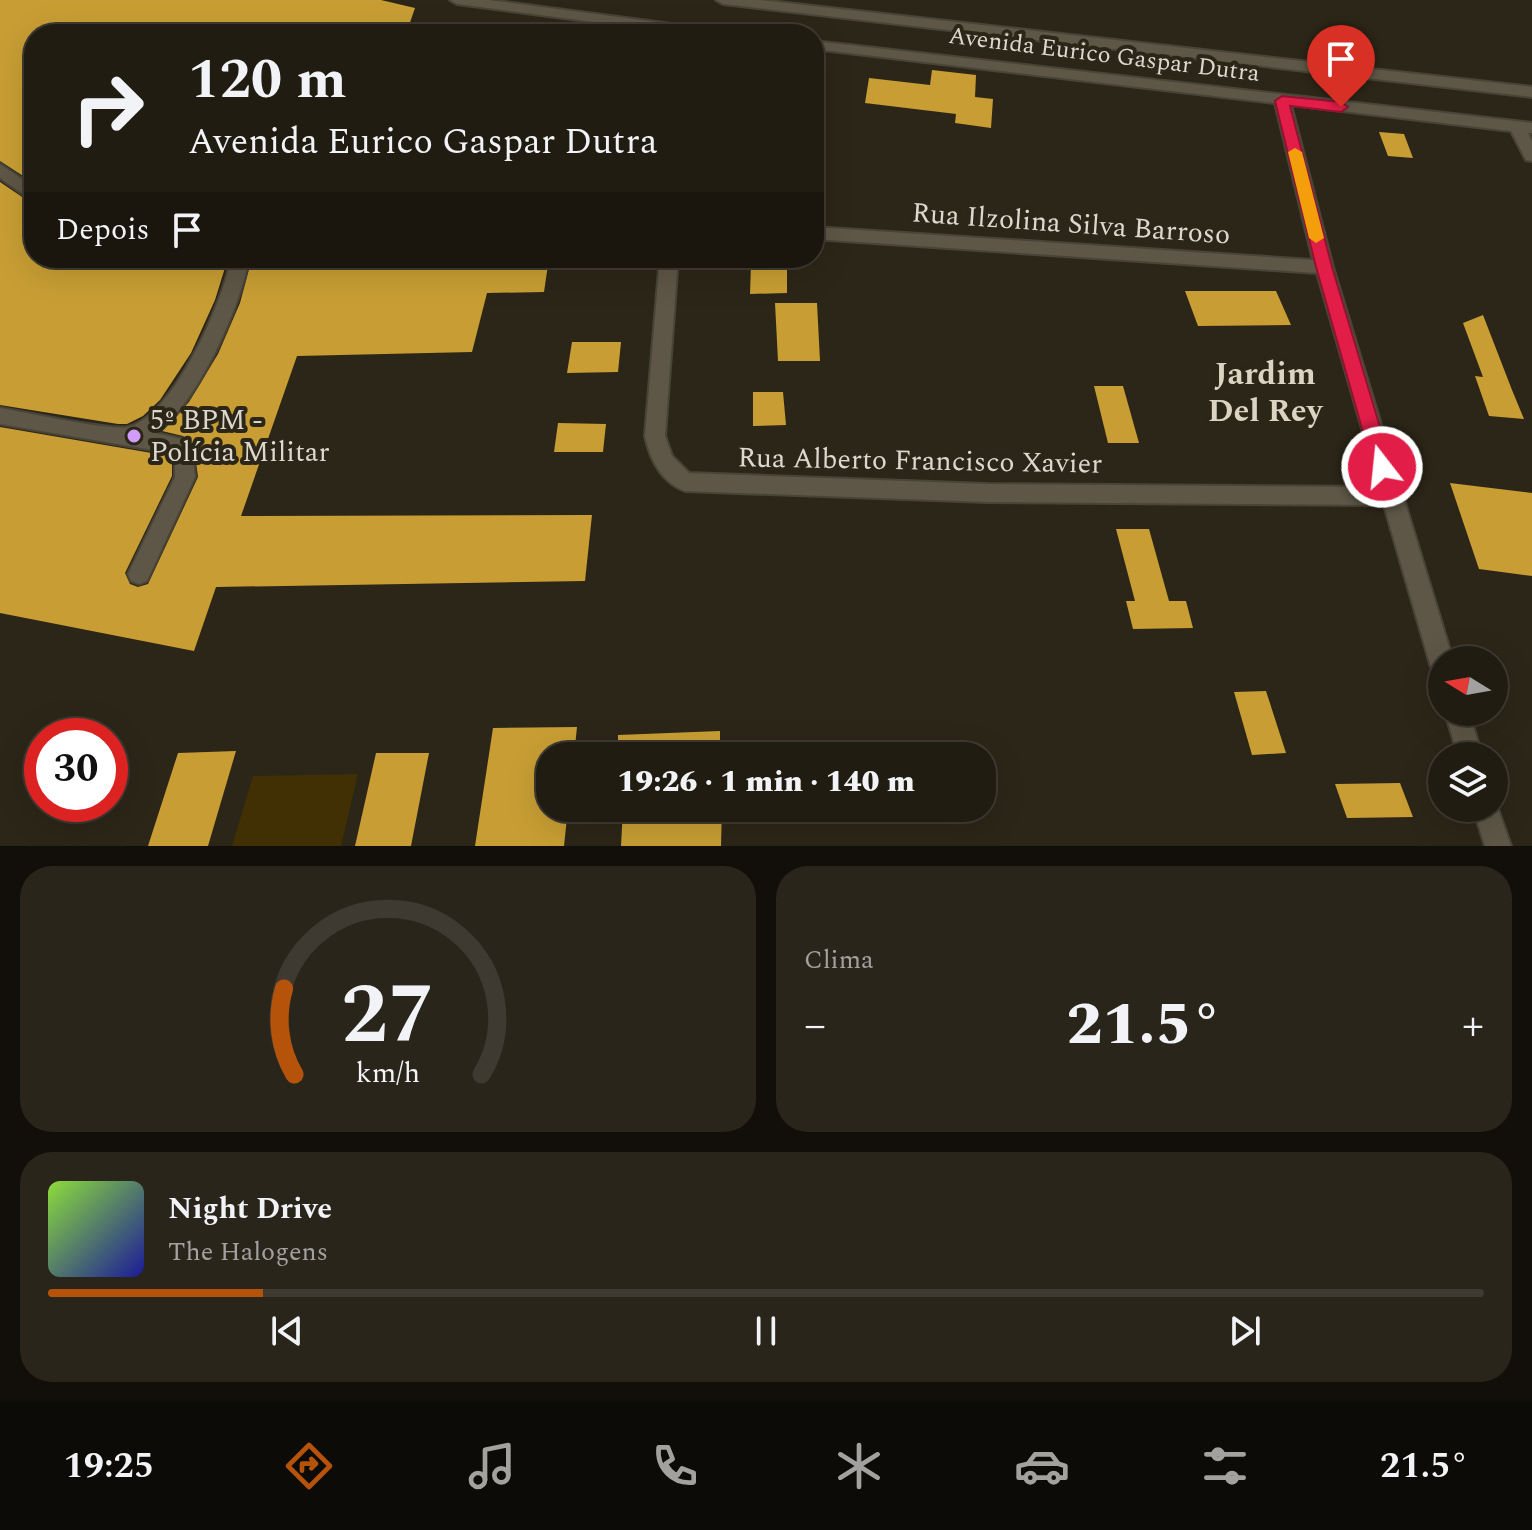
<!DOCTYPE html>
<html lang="pt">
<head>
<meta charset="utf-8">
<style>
  :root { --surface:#211c12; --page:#29251b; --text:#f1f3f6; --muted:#a2a19f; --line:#3e3a32; --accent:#b45309 }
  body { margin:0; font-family:Spectral,serif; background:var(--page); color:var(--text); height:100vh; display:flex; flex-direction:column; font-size:30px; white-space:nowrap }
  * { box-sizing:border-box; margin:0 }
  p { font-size:26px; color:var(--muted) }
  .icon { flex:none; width:44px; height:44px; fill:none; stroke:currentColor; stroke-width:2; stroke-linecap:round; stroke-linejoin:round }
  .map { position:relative; height:846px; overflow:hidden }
  .details { display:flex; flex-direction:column; gap:20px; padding:20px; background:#120f0a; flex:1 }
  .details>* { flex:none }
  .guide { position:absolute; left:24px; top:24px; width:800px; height:244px; border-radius:32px; box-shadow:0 8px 32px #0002,0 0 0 2px var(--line); background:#211c12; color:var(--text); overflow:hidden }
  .needle { width:52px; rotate:281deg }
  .buttons { position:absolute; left:1428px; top:646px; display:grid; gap:16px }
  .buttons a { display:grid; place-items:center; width:80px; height:80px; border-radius:50%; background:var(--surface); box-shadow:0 8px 32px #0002,0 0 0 2px var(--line); font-size:40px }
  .speed { position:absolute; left:24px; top:718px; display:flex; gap:16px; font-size:40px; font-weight:700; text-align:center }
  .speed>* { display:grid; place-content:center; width:104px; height:104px; border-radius:50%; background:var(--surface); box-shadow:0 8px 32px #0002,0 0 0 2px var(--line); line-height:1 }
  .speed .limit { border:12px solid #d22; background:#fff; color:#111 }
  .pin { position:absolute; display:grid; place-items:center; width:68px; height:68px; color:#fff; margin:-82px -34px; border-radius:50% 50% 50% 0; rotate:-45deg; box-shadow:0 0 8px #0007 }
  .pin .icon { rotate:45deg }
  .me { position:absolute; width:88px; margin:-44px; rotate:344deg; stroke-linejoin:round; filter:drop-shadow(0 0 6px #0008) }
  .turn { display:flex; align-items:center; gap:28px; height:168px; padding:0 32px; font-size:36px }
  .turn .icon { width:104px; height:104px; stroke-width:2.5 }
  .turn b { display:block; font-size:56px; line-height:68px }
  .then { display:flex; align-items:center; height:76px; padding:0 32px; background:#0003; gap:16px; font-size:30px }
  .big { font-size:60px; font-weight:800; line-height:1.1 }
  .details .widget { flex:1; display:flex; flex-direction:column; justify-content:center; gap:12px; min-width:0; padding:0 28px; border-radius:32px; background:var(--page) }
  .details .dial { align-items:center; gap:0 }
  .dial svg { height:208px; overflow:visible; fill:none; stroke:var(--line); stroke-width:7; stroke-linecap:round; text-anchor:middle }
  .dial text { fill:var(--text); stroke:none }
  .song { display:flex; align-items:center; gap:24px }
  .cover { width:96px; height:96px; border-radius:12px; background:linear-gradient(135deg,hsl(90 70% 55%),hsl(240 70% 35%)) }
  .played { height:8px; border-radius:4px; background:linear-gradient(90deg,var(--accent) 15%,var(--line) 15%) }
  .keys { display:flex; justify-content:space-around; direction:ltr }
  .heat { display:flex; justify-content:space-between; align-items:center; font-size:44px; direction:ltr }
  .details .tiles { flex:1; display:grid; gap:20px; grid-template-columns:1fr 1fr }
  .widget:last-child { grid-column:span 2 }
  .trip { position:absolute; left:536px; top:742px; width:460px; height:80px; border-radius:32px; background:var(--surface); box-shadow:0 8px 32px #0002,0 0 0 2px var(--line); font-weight:800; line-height:80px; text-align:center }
  .tabs { display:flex; height:128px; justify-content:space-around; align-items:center; background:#0d0b07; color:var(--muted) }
  .tabs .icon { width:56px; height:56px }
  .tabs .selected { color:var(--accent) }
  .tabs b { font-size:36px; color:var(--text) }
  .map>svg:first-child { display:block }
  .green { fill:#413003 }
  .building { fill:#c89e34 }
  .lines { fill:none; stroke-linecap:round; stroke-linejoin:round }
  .minor-casing { stroke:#494338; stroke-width:4 }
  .minor { fill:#5e5747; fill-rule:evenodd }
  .route { fill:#e11d48; stroke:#92132f; stroke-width:2 }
  .slow { fill:#f59e0b }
  .poi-dot { fill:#d09dfe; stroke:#2c2618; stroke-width:3 }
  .labels { text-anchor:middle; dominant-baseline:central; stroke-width:8; stroke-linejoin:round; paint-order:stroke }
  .far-street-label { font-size:24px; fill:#dcd8cf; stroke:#2c2618 }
  .street-label { font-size:28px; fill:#dcd8cf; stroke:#2c2618 }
  .poi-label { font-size:28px; fill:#dcd8cf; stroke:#2c2618; text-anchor:start }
  .quarter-label { font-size:32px; font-weight:bold; fill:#dcd3c2; stroke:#2c2618 }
</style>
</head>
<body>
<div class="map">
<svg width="1532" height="846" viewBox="0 0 1532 846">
  <rect width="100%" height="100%" fill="#2c2618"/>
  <!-- green -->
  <path class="green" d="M358,774L341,846H232L253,776Z"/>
  <!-- building -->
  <path class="building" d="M0,0H381L415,8L406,34H34V183L0,161Z
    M932,70L976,75L975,97L993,99L991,128L955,123L956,114L865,103L869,78L930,85Z
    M1379,132L1404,134L1413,158L1388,156Z
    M0,182L34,205V258H228L215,300L191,353L160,400L143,416L127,424H118L0,405Z
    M252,258H549L544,292L487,293L472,352L297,356L241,516L592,515L585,581L216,587L194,651L0,613V427L169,456L172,459V476L125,573L130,584L138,587L148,584L198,477L194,446L183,436L162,431L189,402L218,354L240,303Z
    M787,263V293L750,294L751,264Z
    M1185,291H1276L1291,325L1198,326Z
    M775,303H817L820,361H778Z
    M1483,315L1512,390L1524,419L1489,416L1475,376L1483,377L1463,323Z
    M572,342H621L618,372L567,373Z
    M1094,386H1123L1139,443H1108Z
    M753,392H783L786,425L753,426Z
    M558,423L606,424L603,452H554Z
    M1450,483L1532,493V576L1479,569Z
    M1116,529H1149L1169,601H1186L1193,628L1133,629L1126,601H1135Z
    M1266,691L1286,753L1252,755L1234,692Z
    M577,727L574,756H550V808H568L564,846H475L493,728Z
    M720,731V756H618V735Z
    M236,751L208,846H148L178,753Z
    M376,753H429L411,846H355Z
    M1400,783L1413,817L1347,818L1335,784Z
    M623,808H722L721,846H621Z"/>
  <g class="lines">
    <defs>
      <path id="minor" d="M450,0H489L717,30L724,34H684L457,4Z
        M716,0H760L1532,87V97L723,4Z
        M814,41L1532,123V133H1528L1532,141V161L1526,160L1511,131L1291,105L1333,267L1453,660H1442V676L1434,672L1430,664L1384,505L987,502L685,491C661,482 650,459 645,436L660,258H678L665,436L672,456L689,473L987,484L1379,487L1317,273L814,239V227L1313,260L1275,103L814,49Z
        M0,164L34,187V202L0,178Z
        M231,258H249C241,307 197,404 156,433L182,439L192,448L195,477L147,581L139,584L131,581L128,574L175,477V458L170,453L0,424V408C25,412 109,431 128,427C173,417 224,300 231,258Z
        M1445,712H1469L1482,756H1458Z
        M1494,798L1511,846H1485L1473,808H1494Z"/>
    </defs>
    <!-- minor casing -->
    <use href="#minor" class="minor-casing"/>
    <!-- minor -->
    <use href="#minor" class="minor"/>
  </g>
  <!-- route -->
  <path class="route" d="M1282,96L1341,102L1348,107L1341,112L1290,106L1332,267L1392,467L1389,473L1382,475L1376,473L1373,467L1316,267L1275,101Z"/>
  <!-- slow -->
  <path class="slow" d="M1295,148L1302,152L1324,238L1316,243L1309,238L1288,152Z"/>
  <!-- markers -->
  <circle class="poi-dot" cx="134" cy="436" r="8"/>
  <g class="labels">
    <!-- far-street labels -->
    <g class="far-street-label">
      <text transform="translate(1104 55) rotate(7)">Avenida Eurico Gaspar Dutra</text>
    </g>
    <!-- street labels -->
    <g class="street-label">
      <text transform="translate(1071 224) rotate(4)">Rua Ilzolina Silva Barroso</text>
      <text transform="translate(920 461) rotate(1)">Rua Alberto Francisco Xavier</text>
    </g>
    <!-- poi labels -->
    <g class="poi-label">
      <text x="150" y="420">5º BPM -<tspan x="150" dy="32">Polícia Militar</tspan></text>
    </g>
    <!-- quarter labels -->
    <g class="quarter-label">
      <text x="1265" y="374">Jardim<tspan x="1265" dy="37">Del Rey</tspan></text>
    </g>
  </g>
</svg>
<div class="buttons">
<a><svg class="needle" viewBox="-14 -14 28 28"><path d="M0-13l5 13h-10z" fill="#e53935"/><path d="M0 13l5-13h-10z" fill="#a2a19f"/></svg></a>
<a><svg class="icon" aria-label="layers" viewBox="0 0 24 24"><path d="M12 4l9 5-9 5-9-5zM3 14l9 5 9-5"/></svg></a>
</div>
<div class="speed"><div class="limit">30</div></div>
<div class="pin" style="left:1341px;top:107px;background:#d93025"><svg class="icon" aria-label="arrive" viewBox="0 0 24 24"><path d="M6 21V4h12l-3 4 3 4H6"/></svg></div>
<svg class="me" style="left:1382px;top:467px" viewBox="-20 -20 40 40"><circle r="17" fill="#e11d48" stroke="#fff" stroke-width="3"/><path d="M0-11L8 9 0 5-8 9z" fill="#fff"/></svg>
<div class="trip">19:26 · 1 min · 140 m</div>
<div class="guide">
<div class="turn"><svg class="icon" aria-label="right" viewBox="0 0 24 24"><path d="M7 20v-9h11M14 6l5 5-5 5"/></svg><div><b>120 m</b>Avenida Eurico Gaspar Dutra</div></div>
<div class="then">Depois<svg class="icon" aria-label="arrive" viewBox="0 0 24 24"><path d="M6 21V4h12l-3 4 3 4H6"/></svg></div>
</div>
</div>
<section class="details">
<div class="tiles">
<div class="widget dial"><svg viewBox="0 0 100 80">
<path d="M14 69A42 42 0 1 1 86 69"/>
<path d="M14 69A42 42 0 0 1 10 36" stroke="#b45309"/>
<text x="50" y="56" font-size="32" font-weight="700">27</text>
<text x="50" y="72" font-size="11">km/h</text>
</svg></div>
<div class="widget"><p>Clima</p>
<div class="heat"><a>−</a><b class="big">21.5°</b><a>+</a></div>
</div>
<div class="widget">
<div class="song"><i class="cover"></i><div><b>Night Drive</b><p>The Halogens</p></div></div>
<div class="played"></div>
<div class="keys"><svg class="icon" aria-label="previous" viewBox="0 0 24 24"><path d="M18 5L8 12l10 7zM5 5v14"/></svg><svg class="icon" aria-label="pause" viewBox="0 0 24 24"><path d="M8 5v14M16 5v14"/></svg><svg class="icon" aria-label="next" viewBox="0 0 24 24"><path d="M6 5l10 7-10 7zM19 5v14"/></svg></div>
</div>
</div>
</section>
<nav class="tabs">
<b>19:25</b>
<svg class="icon selected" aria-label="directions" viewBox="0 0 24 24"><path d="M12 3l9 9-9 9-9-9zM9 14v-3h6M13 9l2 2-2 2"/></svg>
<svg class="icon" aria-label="music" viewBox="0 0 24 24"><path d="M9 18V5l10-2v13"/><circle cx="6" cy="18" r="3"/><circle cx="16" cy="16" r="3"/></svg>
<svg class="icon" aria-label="phone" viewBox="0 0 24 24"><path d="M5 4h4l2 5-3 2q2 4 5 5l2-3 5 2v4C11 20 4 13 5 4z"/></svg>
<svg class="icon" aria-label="climate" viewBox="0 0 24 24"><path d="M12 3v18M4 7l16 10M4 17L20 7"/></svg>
<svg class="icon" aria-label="car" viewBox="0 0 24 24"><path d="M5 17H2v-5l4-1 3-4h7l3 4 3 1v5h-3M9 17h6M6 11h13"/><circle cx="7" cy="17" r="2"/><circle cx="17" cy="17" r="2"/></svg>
<svg class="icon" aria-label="filters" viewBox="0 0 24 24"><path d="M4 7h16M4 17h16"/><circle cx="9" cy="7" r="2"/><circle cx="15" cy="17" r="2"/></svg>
<b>21.5°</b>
</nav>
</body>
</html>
